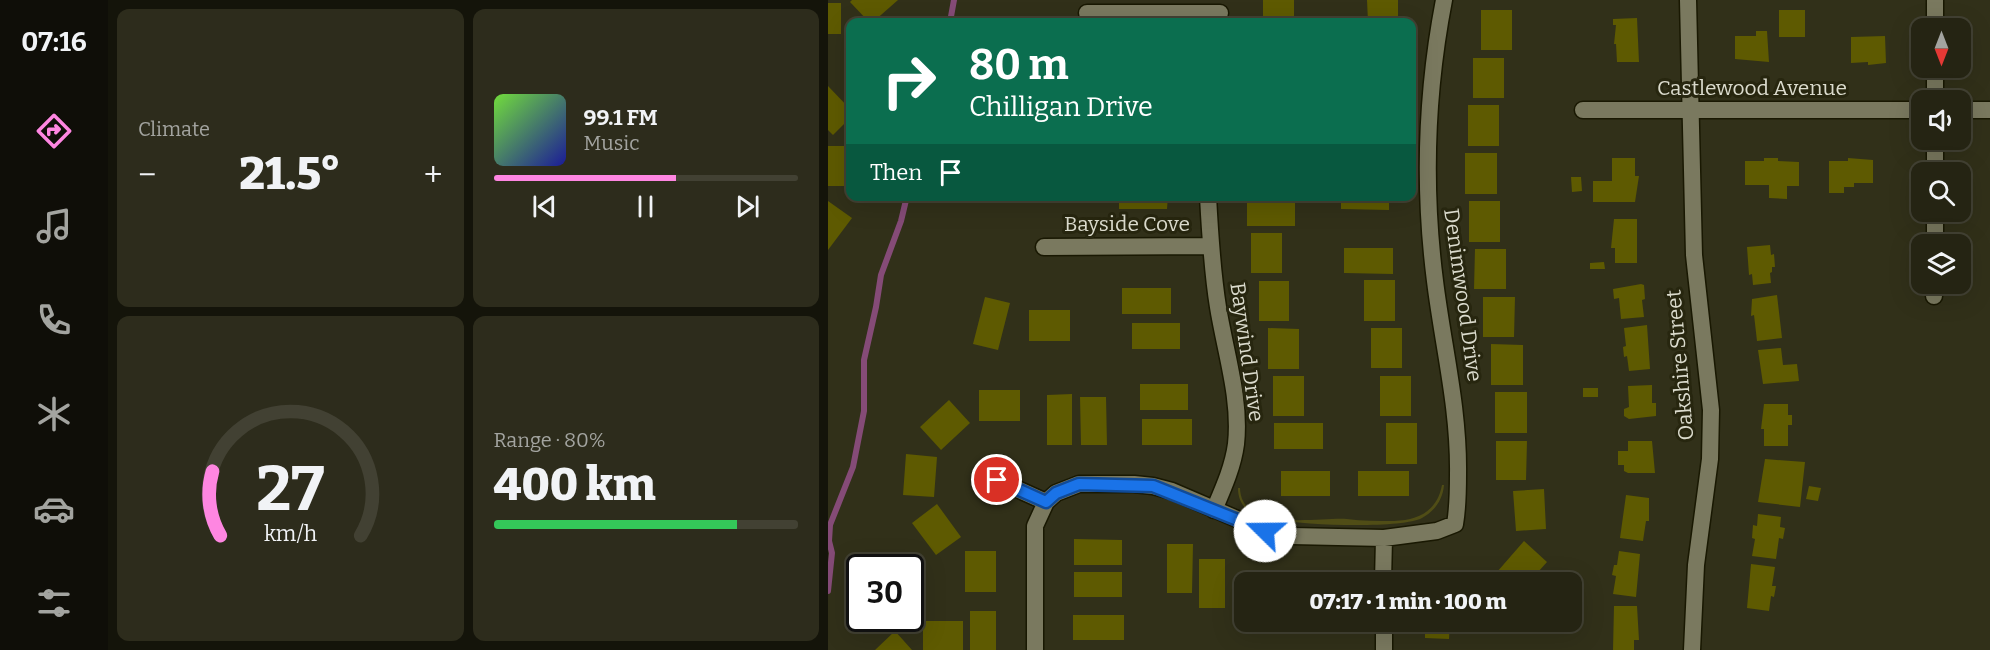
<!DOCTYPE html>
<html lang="en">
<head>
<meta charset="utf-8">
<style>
  :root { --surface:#252413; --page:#2d2c1c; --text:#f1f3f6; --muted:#a3a4a0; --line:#424133; --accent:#fe86e1 }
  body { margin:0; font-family:Bitter,serif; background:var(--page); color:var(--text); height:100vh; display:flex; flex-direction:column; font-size:22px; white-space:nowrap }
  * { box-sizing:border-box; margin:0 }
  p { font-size:20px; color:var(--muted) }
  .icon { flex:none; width:33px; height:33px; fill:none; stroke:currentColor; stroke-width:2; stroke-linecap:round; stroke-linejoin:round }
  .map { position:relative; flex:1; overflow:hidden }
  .sheet { display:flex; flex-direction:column; gap:9px; padding:9px; background:#14140a; width:720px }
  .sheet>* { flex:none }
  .top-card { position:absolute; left:18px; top:18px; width:570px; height:183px; border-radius:12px; box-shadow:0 6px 24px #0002,0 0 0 2px var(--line); background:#0b6e4f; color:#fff; overflow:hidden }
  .needle { width:39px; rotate:180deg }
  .controls { position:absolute; left:1083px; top:18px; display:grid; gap:12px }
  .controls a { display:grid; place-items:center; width:60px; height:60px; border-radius:12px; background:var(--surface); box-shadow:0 6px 24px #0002,0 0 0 2px var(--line); font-size:30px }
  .speed { position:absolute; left:18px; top:554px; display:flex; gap:12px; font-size:30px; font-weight:700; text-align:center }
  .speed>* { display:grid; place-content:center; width:78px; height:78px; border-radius:50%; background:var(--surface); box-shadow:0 6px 24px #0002,0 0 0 2px var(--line); line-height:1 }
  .speed .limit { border:3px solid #111; border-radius:9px; background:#fff; color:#111 }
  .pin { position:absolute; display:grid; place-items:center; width:51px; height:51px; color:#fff; margin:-26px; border:3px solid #fff; border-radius:50%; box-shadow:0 2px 6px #0007 }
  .me { position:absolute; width:66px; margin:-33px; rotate:292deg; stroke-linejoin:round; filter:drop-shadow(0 0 4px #0008) }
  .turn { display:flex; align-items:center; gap:21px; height:126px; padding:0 24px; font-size:27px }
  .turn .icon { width:78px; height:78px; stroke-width:2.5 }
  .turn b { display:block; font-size:42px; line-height:51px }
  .then { display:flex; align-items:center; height:57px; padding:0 24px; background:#0003; gap:12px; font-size:22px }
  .big { font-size:45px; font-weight:800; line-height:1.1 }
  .sheet .card { flex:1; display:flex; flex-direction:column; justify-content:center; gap:9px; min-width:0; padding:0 21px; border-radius:12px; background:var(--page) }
  .sheet .dial { align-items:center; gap:0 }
  .dial svg { height:156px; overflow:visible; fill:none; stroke:var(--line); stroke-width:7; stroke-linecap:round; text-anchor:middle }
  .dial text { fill:var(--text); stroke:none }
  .song { display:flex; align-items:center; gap:18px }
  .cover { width:72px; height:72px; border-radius:9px; background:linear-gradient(135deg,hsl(100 70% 55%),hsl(240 70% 35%)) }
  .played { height:6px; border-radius:3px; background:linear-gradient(90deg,var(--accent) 60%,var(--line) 60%) }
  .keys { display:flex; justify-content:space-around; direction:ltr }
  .heat { display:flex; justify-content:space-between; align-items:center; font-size:33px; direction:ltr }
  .charge { height:9px; border-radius:4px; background:linear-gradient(90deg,#34c759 80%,var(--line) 0) }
  .sheet .tiles { flex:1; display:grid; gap:9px; grid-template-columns:repeat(2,1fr) }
  .trip { position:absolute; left:406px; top:572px; width:348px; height:60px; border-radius:12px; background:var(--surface); box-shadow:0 6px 24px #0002,0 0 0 2px var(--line); font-weight:800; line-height:60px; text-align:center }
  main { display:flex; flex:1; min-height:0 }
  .tabs { display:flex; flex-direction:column; width:108px; justify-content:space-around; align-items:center; background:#0f0e08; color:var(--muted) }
  .tabs .icon { width:42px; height:42px }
  .tabs .selected { color:var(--accent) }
  .tabs b { font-size:27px; color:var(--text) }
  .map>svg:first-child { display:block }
  .green { fill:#504d16 }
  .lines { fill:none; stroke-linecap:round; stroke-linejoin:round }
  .stream { stroke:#854b77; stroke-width:6 }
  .building { fill:#5e5a01 }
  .minor-casing { stroke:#191802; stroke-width:19 }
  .minor { stroke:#7a795f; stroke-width:16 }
  .route-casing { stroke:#114b97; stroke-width:15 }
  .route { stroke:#1a73e8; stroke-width:10 }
  .labels { text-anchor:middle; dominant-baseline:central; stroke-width:6; stroke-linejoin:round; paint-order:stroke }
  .street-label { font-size:21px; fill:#dbdbcd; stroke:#27260f }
</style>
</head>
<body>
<main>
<nav class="tabs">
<b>07:16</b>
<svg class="icon selected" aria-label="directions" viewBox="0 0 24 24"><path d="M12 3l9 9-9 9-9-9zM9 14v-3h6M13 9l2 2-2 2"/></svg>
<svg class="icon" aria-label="music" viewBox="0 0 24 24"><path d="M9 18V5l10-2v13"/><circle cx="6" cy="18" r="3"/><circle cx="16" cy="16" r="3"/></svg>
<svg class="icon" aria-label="phone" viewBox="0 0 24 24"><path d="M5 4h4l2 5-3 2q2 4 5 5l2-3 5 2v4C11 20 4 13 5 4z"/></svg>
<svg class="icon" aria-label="climate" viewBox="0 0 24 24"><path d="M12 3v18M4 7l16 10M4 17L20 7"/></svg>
<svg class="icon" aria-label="car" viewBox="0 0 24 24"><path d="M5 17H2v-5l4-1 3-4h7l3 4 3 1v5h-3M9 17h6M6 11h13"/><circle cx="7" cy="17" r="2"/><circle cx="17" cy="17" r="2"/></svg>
<svg class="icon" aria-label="filters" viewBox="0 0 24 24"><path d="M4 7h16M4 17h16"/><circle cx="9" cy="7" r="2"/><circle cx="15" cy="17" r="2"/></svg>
</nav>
<section class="sheet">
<div class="tiles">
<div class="card"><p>Climate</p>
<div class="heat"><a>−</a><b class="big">21.5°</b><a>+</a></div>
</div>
<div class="card">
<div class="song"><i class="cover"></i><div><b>99.1 FM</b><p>Music</p></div></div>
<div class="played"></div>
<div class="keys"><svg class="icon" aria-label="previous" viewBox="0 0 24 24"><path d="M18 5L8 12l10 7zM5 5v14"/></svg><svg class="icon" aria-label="pause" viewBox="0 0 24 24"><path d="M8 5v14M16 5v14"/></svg><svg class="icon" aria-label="next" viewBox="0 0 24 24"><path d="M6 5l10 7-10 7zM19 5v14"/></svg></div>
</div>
<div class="card dial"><svg viewBox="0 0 100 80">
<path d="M14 69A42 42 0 1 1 86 69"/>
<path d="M14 69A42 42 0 0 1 10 36" stroke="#fe86e1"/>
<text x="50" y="56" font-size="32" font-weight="700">27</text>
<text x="50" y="72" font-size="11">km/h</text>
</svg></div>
<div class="card"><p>Range · 80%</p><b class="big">400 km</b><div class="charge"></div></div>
</div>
</section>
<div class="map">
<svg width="1162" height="650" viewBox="0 0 1162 650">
  <rect width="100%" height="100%" fill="#313019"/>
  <!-- green -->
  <path class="green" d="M614,485H616C615,499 607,511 594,518C571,530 444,526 422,512C413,506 410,497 410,488H412C413,533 491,517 519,519C534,521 550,521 566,521C591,520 609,511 614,485Z"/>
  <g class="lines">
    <!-- stream -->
    <path class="stream" d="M122,22L126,0
      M0,591L4,553L1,541L2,525L25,467L36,411V360L48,307L53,275L73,221L79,196"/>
  </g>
  <!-- building -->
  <path class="building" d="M24,0H70L45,22H41L22,2Z
    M435,0H466V22H435Z
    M539,0H570V22H540Z
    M0,3H13V34H0Z
    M653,10H684V50H653Z
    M951,10H977V37H951Z
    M809,18L811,62H789L788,44H786L788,25H785V19Z
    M928,31H939L941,62L907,59V36H928Z
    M1057,36L1058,63L1040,65V62L1023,63V37Z
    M645,58H676V98H645Z
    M0,86L22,109V118L5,135L0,130Z
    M640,105H671V146H640Z
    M0,146H22V186H0Z
    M637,153H669V194H637Z
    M784,158H807V176H811L807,202H765V181H784Z
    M936,158H950V161L971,162V186H959V199L941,198V185H917V161H936Z
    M1020,158L1045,160V183H1026V187H1016V193H1001V161H1020Z
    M743,177H753L754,191L744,192Z
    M291,196H340L339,209H291Z
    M513,196H561V210L513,209Z
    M419,200H467V226H419Z
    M0,201L24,218L0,250Z
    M641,201H672V242H641Z
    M786,219H809V263H787V248H783Z
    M423,233H454V273H423Z
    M942,245L943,255L946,254L947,267H944V272L942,273L943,283L925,285L924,274L921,275L919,247Z
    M516,248H565V274L516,273Z
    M647,249H678V289H646Z
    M776,262L777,269H762V263Z
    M536,280H567V321H536Z
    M431,281H461V321H431Z
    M813,284L816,285L817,299L814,300L816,317L793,319L791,298L786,299L785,289Z
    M294,288H343V314H294Z
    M949,295L954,338L929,341L926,315L923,316L924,299Z
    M157,297L182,303L170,350L145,344Z
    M655,297H687L686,337H655Z
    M201,310H242V341H201Z
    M304,323H352V349H304Z
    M819,325L822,369L801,371L799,356L796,357L795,347L798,346L796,328Z
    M440,328L471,329V369H440Z
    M543,328H574V368H543Z
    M663,344L695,345V385H663Z
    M953,348L955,365L969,364L971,381L935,384L930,350Z
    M445,376H476V416H445Z
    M552,376H583V416H552Z
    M312,384H360V410H312Z
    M824,385V403H828V416L801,419L796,416V409L801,407L800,386Z
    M755,388H770V397H755Z
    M151,390H192V421H151Z
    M667,392H699V433H667Z
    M244,394V445H219V395Z
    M252,397H278L279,445H253Z
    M121,400L142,423L113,450L92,427Z
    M936,404H960V415H964V425H960V446H936V429H933Z
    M314,419H364V445H314Z
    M446,423H495V449H446Z
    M558,423H589V464H558Z
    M668,441H699L698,480H668Z
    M800,441H824L827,473H800L796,471V465H790V451H800Z
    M78,454L109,457L106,497L75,495Z
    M937,459L977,462L972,507L930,502Z
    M453,471H502V496H453Z
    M530,471H581V496H530Z
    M981,486L993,488L990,501L978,499Z
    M716,489L718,529L688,531L685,491Z
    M798,495L821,498V521H818L815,541L792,538Z
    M109,504L133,537L108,555L84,523Z
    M930,514L953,517L952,527L957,528L955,539L951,538L948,559L924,556L927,539L924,538L925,525L929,526Z
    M246,539L294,540V565H246Z
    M696,541L719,562L701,582H681L669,572Z
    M339,544H365L364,593H339Z
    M137,551H168V592H137Z
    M791,551L812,554L808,597L785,594L788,576L784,575L786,565H789Z
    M371,559H397V608H371Z
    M923,564L947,567L944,586H948L946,597L943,596L941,611L919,608Z
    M246,572H294V597H246Z
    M447,576H473V582H447Z
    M479,576H505V582H479Z
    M786,606H809L811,640H806V650H785Z
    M142,611H168V650H142Z
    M245,615H296V640H245Z
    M95,621H135V650H95Z
    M479,621H505V625H479Z
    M597,621H622L621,639L597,638Z
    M67,631L84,650H47Z"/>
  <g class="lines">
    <defs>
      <path id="minor" d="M860,0L866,255L883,410L882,459L868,565L864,650
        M1107,0V28
        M259,13H392
        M1107,68V100
        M755,110H1094
        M1132,110H1162
        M1107,172V140
        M380,196C382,234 384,270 390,307C397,351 413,399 408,444C405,467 395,489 386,510
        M1107,244V212
        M216,247L382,246
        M1106,296V284
        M169,480L218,502L228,493L251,484H306L325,486L344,491L437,531L464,536L556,538L609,531L627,524C630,507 630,492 630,474C631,408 615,346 607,281C595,187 598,93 616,0
        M555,582L556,538
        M556,621V650
        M207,650V526L218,502"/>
    </defs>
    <!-- minor casing -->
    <use href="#minor" class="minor-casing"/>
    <!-- minor -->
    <use href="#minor" class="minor"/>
  </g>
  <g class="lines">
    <defs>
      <path id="route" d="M169,480L218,502L228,493L251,484L325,486L437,531"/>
    </defs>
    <!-- route casing -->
    <use href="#route" class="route-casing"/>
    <!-- route -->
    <use href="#route" class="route"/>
  </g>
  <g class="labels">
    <!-- street labels -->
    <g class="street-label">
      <text x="924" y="88">Castlewood Avenue</text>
      <text x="299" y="224">Bayside Cove</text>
      <text transform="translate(635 295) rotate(82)">Denimwood Drive</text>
      <text transform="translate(419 352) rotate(82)">Baywind Drive</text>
      <text transform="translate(852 365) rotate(-95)">Oakshire Street</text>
    </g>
  </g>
</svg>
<div class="controls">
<a><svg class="needle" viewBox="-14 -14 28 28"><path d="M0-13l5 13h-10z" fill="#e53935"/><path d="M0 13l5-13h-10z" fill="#a3a4a0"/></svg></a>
<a><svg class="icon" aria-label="sound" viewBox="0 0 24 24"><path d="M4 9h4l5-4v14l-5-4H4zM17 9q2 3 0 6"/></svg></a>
<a><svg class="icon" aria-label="search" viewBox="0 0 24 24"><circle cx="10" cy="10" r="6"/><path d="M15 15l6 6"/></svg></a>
<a><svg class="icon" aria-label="layers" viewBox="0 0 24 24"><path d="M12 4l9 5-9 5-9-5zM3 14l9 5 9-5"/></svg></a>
</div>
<div class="speed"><div class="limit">30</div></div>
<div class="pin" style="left:169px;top:480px;background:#d93025"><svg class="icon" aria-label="arrive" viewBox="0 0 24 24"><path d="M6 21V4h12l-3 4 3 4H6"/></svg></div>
<svg class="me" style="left:437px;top:531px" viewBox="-20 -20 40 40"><circle r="19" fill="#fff"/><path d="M0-13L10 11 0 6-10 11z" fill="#1a73e8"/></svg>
<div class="trip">07:17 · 1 min · 100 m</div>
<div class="top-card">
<div class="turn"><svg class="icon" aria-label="right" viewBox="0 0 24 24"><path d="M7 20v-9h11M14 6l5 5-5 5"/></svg><div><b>80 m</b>Chilligan Drive</div></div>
<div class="then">Then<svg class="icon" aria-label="arrive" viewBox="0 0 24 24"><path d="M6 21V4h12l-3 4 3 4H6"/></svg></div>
</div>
</div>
</main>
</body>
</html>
